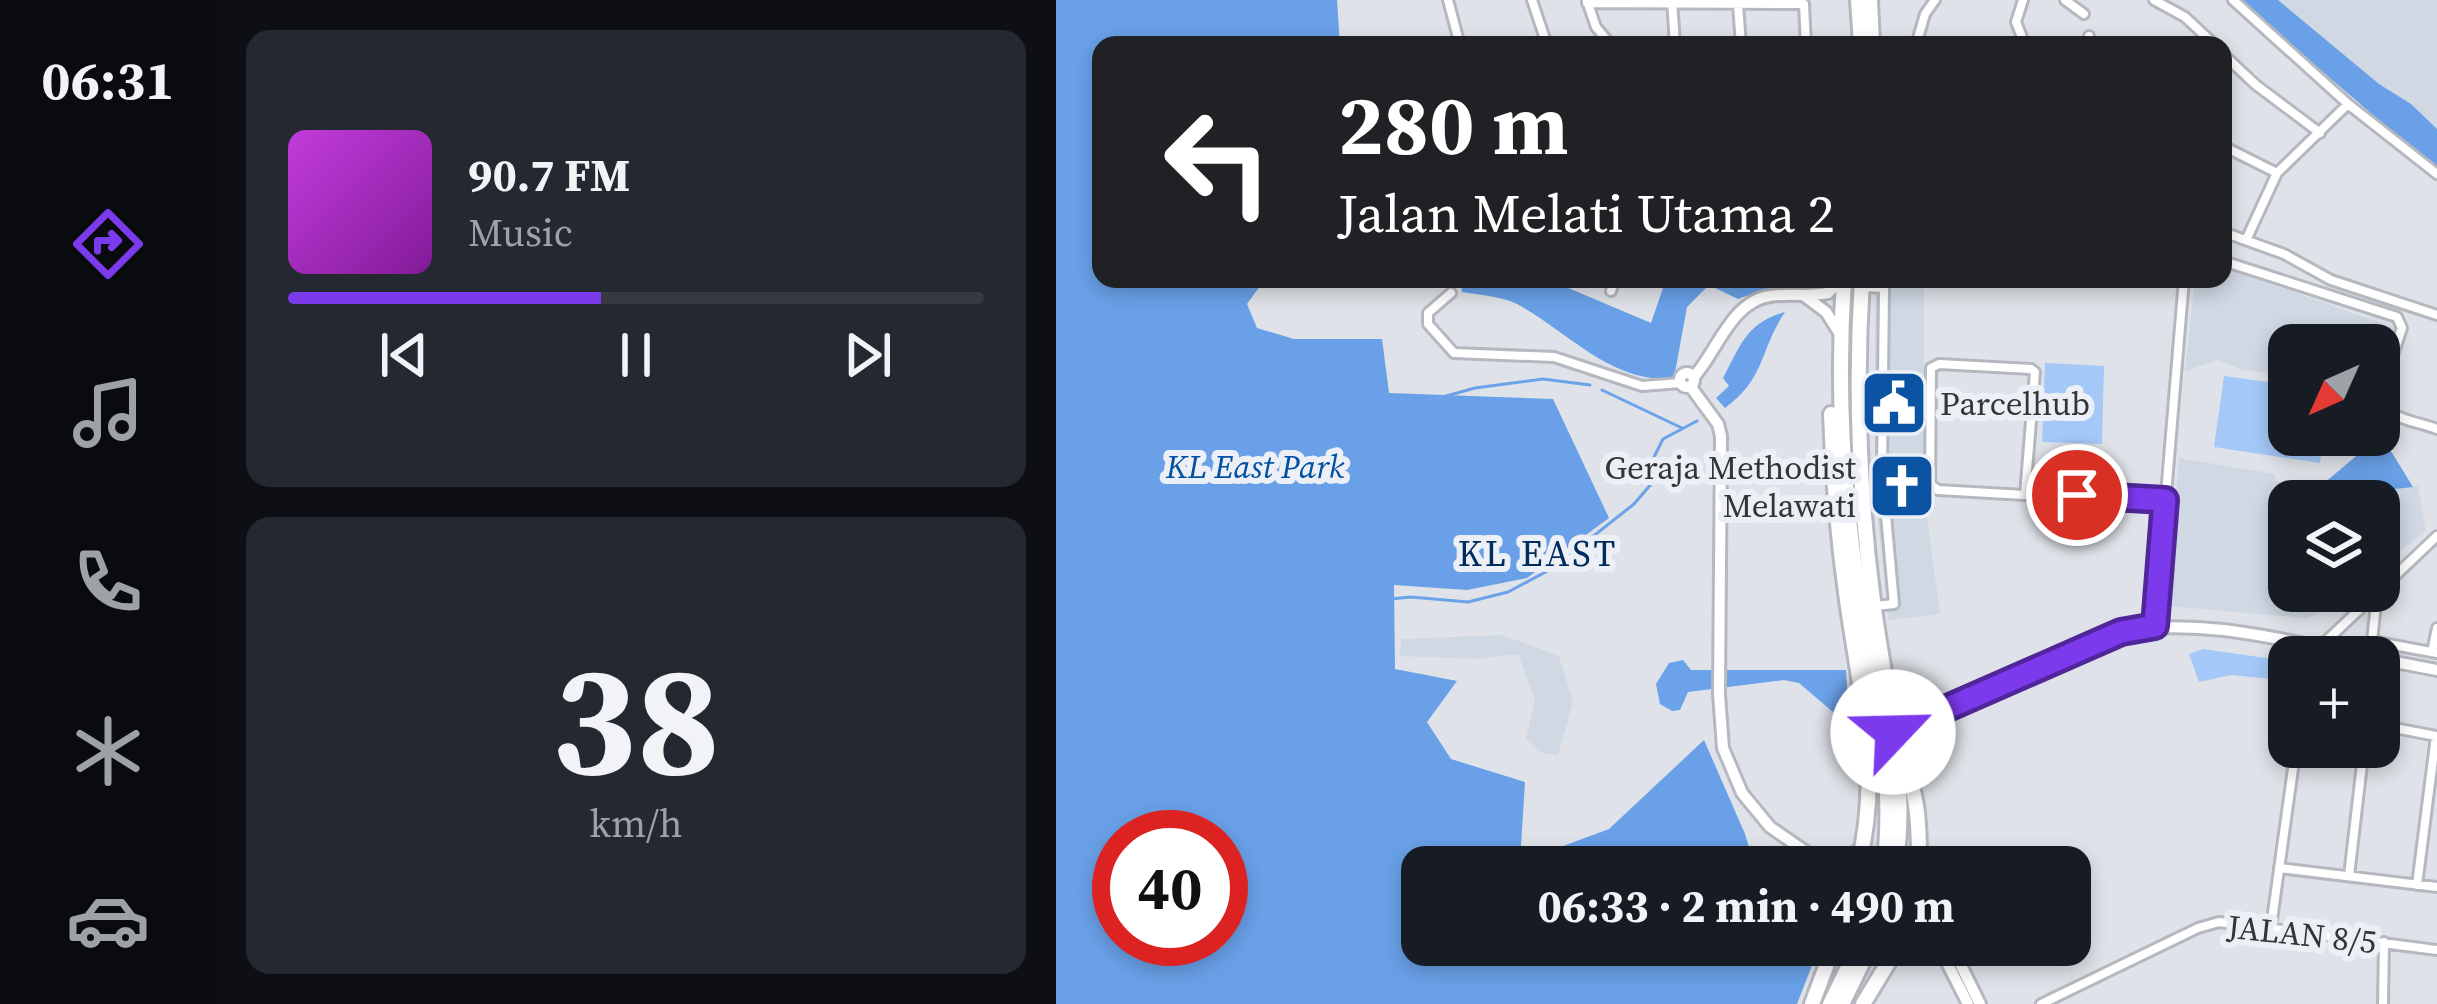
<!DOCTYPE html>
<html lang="en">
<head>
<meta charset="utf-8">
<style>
  :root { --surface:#171b24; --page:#242831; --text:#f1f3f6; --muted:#9ea1a6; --line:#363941; --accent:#7c3aed }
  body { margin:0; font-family:"Source Serif 4",serif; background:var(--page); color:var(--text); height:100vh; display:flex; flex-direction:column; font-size:45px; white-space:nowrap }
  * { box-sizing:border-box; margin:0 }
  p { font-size:39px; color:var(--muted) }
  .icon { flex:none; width:66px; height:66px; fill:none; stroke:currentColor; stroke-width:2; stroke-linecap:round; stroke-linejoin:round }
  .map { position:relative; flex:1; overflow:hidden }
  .sheet { display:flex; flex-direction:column; gap:30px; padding:30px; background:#0d0f14; width:840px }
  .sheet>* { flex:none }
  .top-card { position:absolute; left:36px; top:36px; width:1140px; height:252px; border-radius:24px; box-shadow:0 6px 18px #0003; background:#202124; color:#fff; overflow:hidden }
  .needle { width:78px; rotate:225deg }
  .fabs { position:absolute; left:1212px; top:324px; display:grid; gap:24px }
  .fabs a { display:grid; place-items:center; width:132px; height:132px; border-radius:24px; background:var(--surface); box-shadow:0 6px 18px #0003; font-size:60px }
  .speed { position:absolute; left:36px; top:810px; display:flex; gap:24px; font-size:60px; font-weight:700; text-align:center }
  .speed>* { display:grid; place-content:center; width:156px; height:156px; border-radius:50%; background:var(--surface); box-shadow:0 6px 18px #0003; line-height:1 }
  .speed .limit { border:18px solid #d22; background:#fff; color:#111 }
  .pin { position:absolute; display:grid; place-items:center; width:102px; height:102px; color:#fff; margin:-51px; border:6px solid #fff; border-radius:50%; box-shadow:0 3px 12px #0007 }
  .me { position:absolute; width:132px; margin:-66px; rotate:66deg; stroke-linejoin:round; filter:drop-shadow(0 0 9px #0008) }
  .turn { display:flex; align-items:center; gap:42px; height:252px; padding:0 48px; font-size:54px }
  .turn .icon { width:156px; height:156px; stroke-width:2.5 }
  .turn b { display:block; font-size:84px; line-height:102px }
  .sheet .tile { flex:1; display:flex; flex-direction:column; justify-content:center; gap:18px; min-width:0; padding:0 42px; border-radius:24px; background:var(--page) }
  .sheet .dial { align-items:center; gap:0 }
  .dial b { font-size:156px; line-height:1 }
  .song { display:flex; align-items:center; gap:36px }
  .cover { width:144px; height:144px; border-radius:18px; background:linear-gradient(135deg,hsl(290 70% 55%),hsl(290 70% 35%)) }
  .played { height:12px; border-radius:6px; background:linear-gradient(90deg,var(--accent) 45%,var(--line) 45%) }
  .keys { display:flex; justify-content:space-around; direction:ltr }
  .trip { position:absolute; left:345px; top:846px; width:690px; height:120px; border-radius:24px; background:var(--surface); box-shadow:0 6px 18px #0003; font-weight:700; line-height:120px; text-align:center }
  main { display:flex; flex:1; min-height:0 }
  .tabs { display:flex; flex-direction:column; width:216px; justify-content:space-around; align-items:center; background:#090b0e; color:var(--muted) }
  .tabs .icon { width:84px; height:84px }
  .tabs .current { color:var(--accent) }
  .tabs b { font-size:54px; color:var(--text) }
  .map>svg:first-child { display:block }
  .built { fill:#cfd8e3 }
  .green { fill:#a4c8f8 }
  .forest { fill:#69a0e7; fill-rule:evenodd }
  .water { fill:#6ba2e9 }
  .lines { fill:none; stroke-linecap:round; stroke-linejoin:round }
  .stream { stroke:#6ba2e9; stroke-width:3 }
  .street-casing { stroke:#b5b9bf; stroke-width:14 }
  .secondary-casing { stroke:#b5b9bf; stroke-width:16 }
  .highway-casing { stroke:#b5b9bf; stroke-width:20 }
  .street { stroke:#fff; stroke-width:8 }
  .secondary { stroke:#fff; stroke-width:10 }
  .highway { stroke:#fff; stroke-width:14 }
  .route-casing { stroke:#51269a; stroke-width:30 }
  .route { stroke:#7c3aed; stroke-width:21 }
  .labels { text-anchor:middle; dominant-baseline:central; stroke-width:12; stroke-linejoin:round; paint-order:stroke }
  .poi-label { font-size:33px; fill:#343537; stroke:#ecf0f6; text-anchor:start }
  .park-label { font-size:33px; font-style:italic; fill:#0050a3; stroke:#ecf0f6 }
  .street-label { font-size:33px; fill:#343537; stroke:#ecf0f6 }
  .neighbourhood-label { font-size:36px; letter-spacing:3px; fill:#002b5d; stroke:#ecf0f6 }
</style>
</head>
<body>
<main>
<nav class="tabs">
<b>06:31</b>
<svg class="icon current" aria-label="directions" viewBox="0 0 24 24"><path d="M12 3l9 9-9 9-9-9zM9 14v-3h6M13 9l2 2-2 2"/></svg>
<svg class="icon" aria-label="music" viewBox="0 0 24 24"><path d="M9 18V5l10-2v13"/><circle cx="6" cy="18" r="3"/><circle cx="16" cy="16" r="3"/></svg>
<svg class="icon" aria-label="phone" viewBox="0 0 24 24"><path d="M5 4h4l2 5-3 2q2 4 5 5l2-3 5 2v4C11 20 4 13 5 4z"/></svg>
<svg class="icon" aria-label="climate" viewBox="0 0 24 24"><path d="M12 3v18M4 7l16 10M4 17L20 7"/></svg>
<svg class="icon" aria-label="car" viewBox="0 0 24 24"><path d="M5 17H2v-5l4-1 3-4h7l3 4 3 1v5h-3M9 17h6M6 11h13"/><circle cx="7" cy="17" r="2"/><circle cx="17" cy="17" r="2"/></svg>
</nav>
<section class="sheet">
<div class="tile">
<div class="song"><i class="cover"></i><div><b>90.7 FM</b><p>Music</p></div></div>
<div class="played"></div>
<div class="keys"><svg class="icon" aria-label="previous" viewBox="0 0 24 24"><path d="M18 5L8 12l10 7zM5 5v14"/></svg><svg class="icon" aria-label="pause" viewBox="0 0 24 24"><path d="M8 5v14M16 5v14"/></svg><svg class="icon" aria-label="next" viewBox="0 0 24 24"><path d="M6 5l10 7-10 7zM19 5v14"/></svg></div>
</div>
<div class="tile dial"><b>38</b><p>km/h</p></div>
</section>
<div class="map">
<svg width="1381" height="1004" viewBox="0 0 1381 1004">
  <rect width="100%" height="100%" fill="#dfe3e9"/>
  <!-- built -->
  <path class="built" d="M1215,0H1381V142Z
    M1167,267L1342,329L1323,380V345H1233V375L1186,370L1162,360L1129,371L1139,279H1167Z
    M819,279H868V494L884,614L833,620L819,494Z
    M1123,458L1219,474V481L1262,489L1247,501H1233V513L1220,524L1233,551V591H1253L1263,613L1250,618L1111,606Z
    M1362,486L1370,531L1342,553L1323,555V501H1294L1293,494Z
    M446,635L503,656L517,702L502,755L486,753L470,739L479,699L462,654L422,659L343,656L346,639Z"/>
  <!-- green -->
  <path class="green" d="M989,363L1048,366L1046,444L986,442Z
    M1168,376L1233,385V435H1268L1264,463L1158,447Z
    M1147,649L1217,659L1215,679L1175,675L1143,682L1133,654Z"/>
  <!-- forest -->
  <path class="forest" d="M0,0H281L284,45H45V279H209L191,304L201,328L238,339H326L333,393L497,399L553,518L471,578L411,590L338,585L339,669L401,681L371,722L395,759L469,782L464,862L553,829L648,740L689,834L699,867H366V945H764L741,1004H0ZM165,837V939H63V837Z
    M1183,0H1222L1323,84L1355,104L1381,129V170Z
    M404,279H491L595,323L610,279H726L740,284L777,279C749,302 716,285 682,299L653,285L631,307L618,378C557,385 511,331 461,304C445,296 423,295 406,292Z
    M1325,435L1357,487L1293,494L1294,501H1247Z"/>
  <!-- water -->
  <path class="water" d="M729,312C703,351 710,378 669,408L660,398L673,386L667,378C685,345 690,323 729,312Z
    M627,660L635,670H790L792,701L777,712L743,683L728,680L632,692L624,710L616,711L604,704L600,684L613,663Z"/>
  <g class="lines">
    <!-- stream -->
    <path class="stream" d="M78,336L104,339L141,328L331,399L372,401L419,388L487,379L534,385
      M546,390L626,428
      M271,619L301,617L314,601L355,597L412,602L452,592L497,568L578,504L596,483L598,457L607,439L641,421"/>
    <defs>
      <path id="street" d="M392,0L404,45
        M476,0L491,45
        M616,0L619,45
        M967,0L960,22L969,45
        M1009,0L1028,14
        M1098,0L1129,17L1159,45
        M1177,0L1292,104L1381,174
        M531,1L540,27L555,45
        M531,3L748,4L750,45
        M682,4L685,45
        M860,45L869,14L879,0
        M1033,45V36
        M1167,54L1200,85L1264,133
        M1167,146L1221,173
        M1167,232L1228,254L1275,280L1381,315
        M1191,238L1221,173L1292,104
        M1167,261L1341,317L1346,328L1324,395C1331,421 1358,420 1381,429
        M731,280L732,279
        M807,287L828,288L826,471L838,604L819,606
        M555,291L559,279
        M395,293L372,313V324L398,353L498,357L586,386L625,383
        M883,364L975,369L979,372L969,495L882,490L874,484L875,368Z
        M970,481L983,484L988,493
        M969,495L988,493L1109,500
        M1323,591L1381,536
        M1320,604L1316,641L1381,653
        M1099,626L1128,279
        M1376,652L1381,628
        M1254,657L1255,646L1269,642L1323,591
        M1323,725L1380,736
        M1223,868L1381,887
        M1293,876L1308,747
        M1361,885L1380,736
        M1215,927L1240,747
        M985,1004L1142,928L1163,922L1381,950
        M1327,1004L1328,942"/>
      <path id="secondary" d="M750,297L770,312L784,334
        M624 380a7 7 0 1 1 14 0a7 7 0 1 1-14 0Z
        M638,377C661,351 676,301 714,296C733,293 752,297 772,293L785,279
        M634,386L662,424L665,436L663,694L667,748L686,793L714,827L772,867
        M1323,659L1381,670
        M837,732L1065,631C1154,618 1228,641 1313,657
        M882,945L912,1004
        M895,945L924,1004"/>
      <path id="highway" d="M802,0L805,45
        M814,0L816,45
        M788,279C781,381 786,482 801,583C814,678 841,771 828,867
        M806,279C799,387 803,494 817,601C828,689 854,778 839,867
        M775,414C777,476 782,538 791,600C804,693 826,772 802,867
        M841,758C864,785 863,832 863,867
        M774,860L792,859L806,850
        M756,1004L778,945
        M774,1004L803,945
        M786,1004L815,945
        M807,1004L843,945"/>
    </defs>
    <!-- street casing -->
    <use href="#street" class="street-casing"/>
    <!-- secondary casing -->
    <use href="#secondary" class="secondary-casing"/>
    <!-- highway casing -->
    <use href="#highway" class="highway-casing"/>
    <!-- street -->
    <use href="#street" class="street"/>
    <!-- secondary -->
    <use href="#secondary" class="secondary"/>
    <!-- highway -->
    <use href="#highway" class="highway"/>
  </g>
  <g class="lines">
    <defs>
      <path id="route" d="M837,732L1065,632L1099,626L1109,500L1021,495"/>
    </defs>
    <!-- route casing -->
    <use href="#route" class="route-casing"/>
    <!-- route -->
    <use href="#route" class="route"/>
  </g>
  <!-- icons -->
  <defs>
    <symbol id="civic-square" viewBox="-11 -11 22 22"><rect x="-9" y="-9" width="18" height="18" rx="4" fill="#0b54a3" stroke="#ecf0f6"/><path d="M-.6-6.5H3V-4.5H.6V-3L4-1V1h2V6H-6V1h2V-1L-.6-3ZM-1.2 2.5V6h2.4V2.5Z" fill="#fff"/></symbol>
    <symbol id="church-square" viewBox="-11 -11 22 22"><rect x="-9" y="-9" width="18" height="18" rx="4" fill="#0b54a3" stroke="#ecf0f6"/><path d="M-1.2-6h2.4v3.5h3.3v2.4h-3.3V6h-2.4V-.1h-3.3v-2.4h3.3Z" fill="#fff"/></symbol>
  </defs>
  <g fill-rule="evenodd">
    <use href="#civic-square" x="800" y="365" width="76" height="76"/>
    <use href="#church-square" x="808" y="448" width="76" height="76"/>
  </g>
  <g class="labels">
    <!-- poi labels -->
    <g class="poi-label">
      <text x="884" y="403">Parcelhub</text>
      <text x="800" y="467" text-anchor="end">Geraja Methodist<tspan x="800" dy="38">Melawati</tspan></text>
    </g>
    <!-- park labels -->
    <g class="park-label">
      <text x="199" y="466">KL East Park</text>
    </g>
    <!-- street labels -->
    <g class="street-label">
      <text transform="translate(1246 934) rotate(6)">JALAN 8/5</text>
    </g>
    <!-- neighbourhood labels -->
    <g class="neighbourhood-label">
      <text x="482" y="553">KL EAST</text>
    </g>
  </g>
</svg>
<div class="fabs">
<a><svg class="needle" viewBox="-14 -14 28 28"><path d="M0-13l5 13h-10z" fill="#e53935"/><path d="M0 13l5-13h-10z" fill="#9ea1a6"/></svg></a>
<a><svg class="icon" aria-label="layers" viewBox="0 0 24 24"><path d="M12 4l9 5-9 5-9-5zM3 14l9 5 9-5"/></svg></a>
<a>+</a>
</div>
<div class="speed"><div class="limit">40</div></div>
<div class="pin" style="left:1021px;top:495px;background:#d93025"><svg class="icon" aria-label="arrive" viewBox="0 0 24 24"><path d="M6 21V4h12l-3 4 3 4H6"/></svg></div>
<svg class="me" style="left:837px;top:732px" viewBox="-20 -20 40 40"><circle r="19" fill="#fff"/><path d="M0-13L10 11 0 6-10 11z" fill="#7c3aed"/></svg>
<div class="trip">06:33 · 2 min · 490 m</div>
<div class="top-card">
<div class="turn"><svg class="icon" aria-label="left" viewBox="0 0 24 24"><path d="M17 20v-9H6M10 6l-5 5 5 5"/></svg><div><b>280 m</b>Jalan Melati Utama 2</div></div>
</div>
</div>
</main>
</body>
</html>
